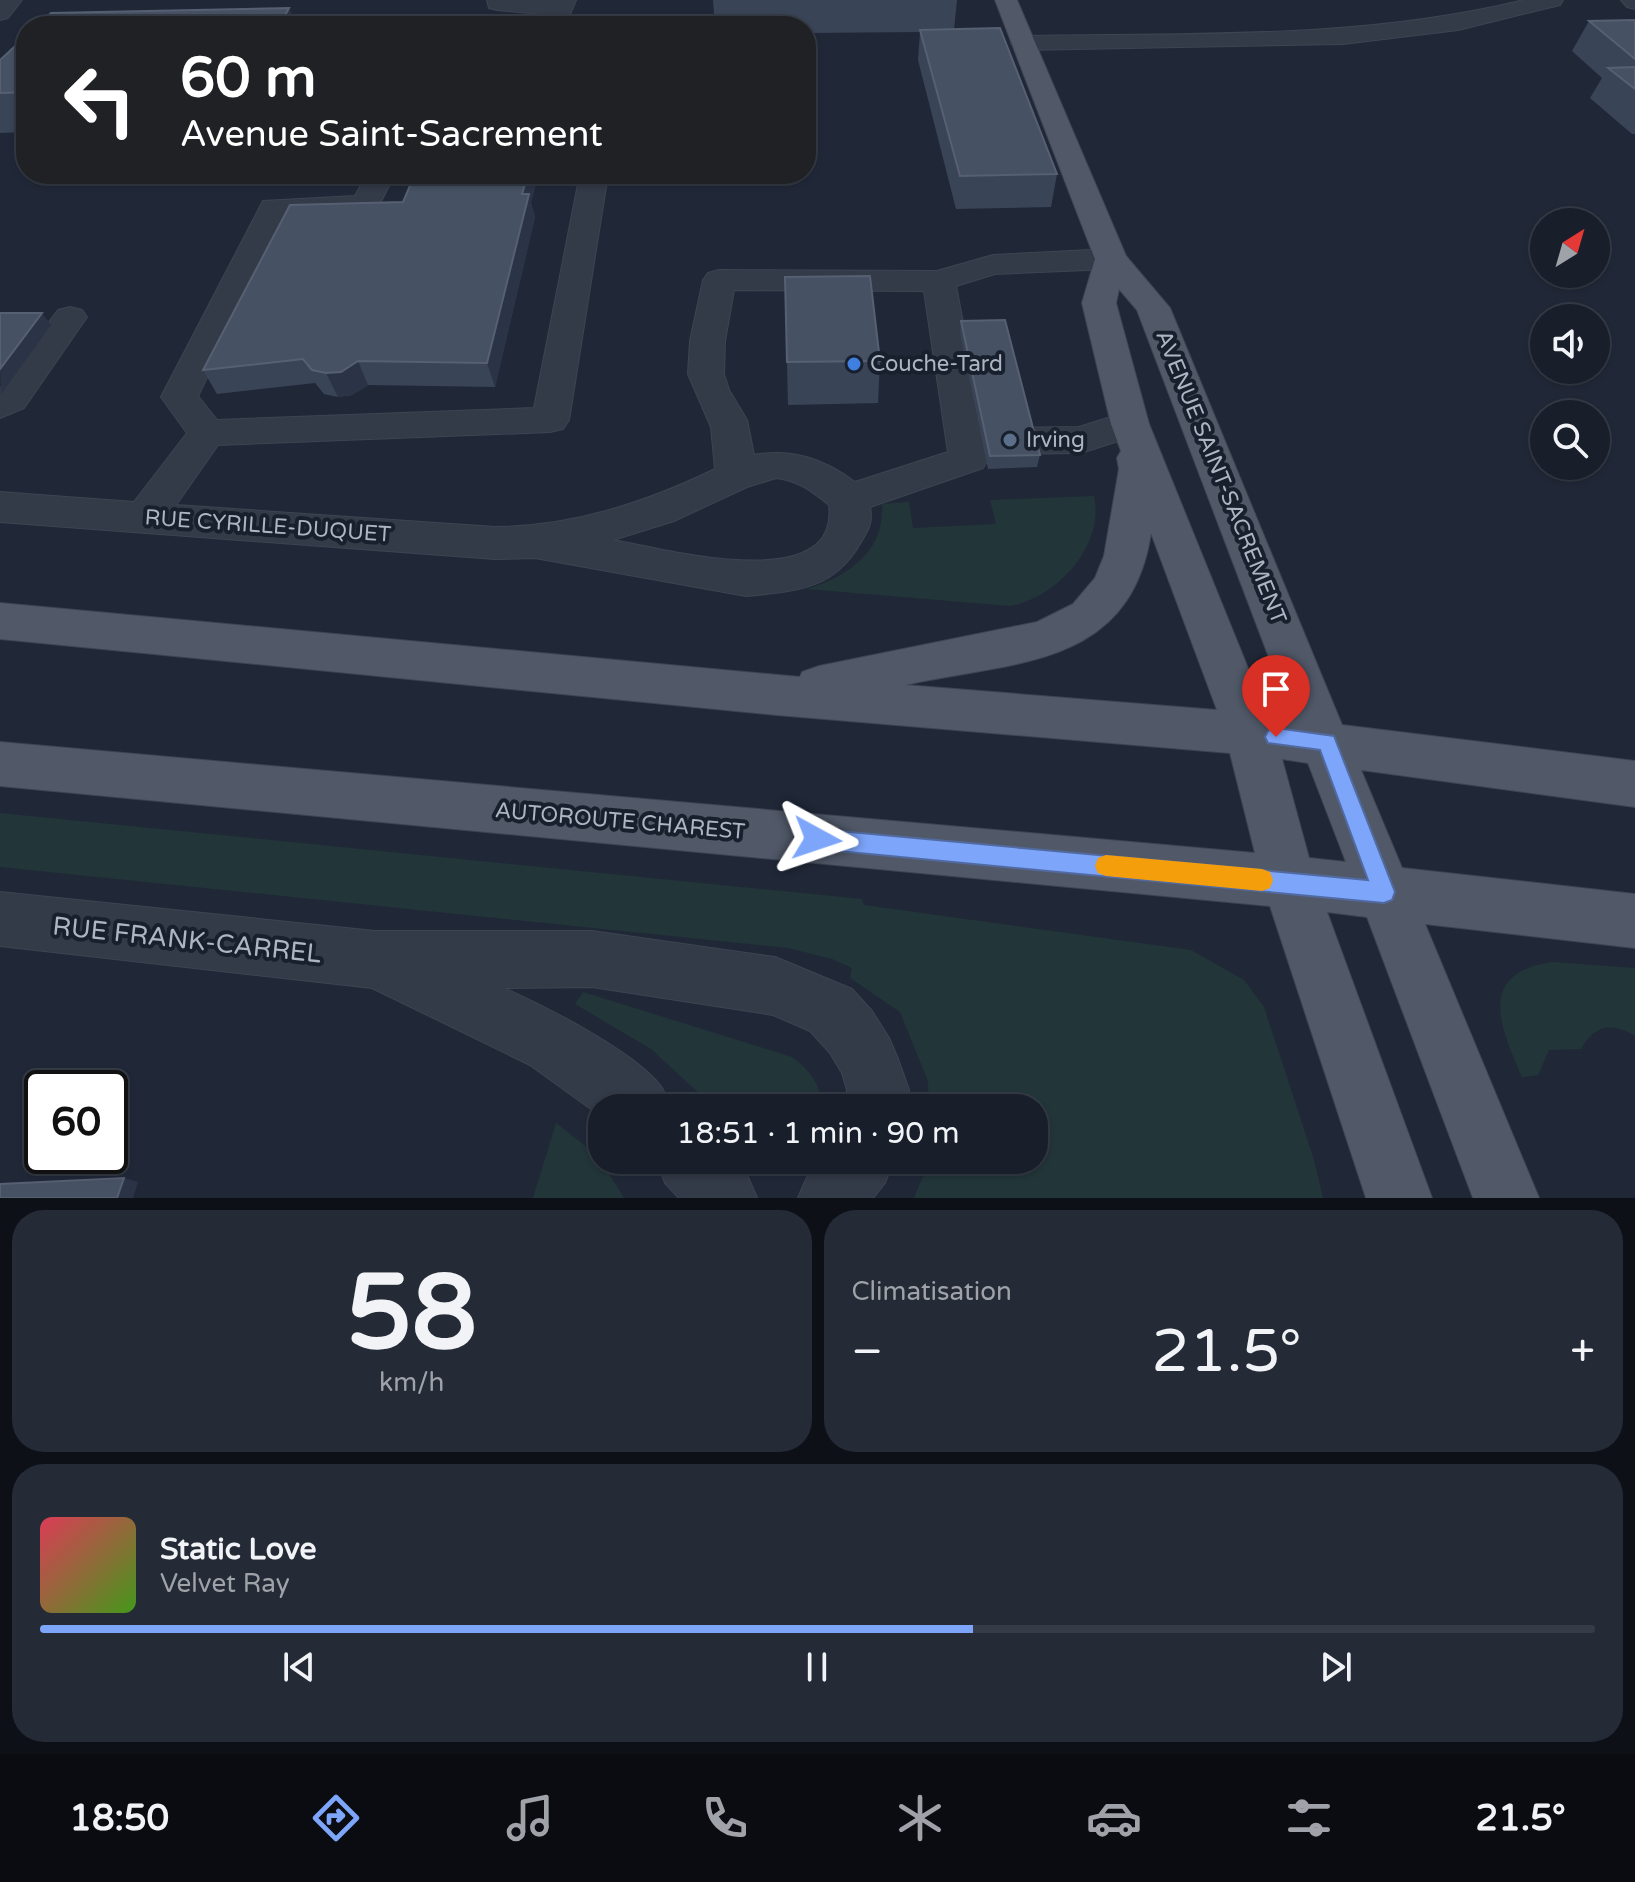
<!DOCTYPE html>
<html lang="fr">
<head>
<meta charset="utf-8">
<style>
  :root { --surface:#181e2a; --page:#252b36; --text:#f1f3f6; --muted:#9fa2a8; --line:#363c47; --accent:#7da5fa }
  body { margin:0; font-family:"Varela Round",sans-serif; background:var(--page); color:var(--text); height:100vh; display:flex; flex-direction:column; font-size:30px; white-space:nowrap }
  * { box-sizing:border-box; margin:0 }
  p { font-size:26px; color:var(--muted) }
  .icon { flex:none; width:44px; height:44px; fill:none; stroke:currentColor; stroke-width:2; stroke-linecap:round; stroke-linejoin:round }
  .map { position:relative; height:1198px; overflow:hidden }
  .drawer { display:flex; flex-direction:column; gap:12px; padding:12px; background:#0d1017; flex:1 }
  .drawer>* { flex:none }
  .guide { position:absolute; left:16px; top:16px; width:800px; height:168px; border-radius:32px; box-shadow:0 2px 6px #0004,0 0 0 2px var(--line); background:#202124; color:#fff; overflow:hidden }
  .needle { width:52px; rotate:37deg }
  .controls { position:absolute; left:1530px; top:208px; display:grid; gap:16px }
  .controls a { display:grid; place-items:center; width:80px; height:80px; border-radius:50%; background:var(--surface); box-shadow:0 2px 6px #0004,0 0 0 2px var(--line); font-size:40px }
  .speed { position:absolute; left:24px; top:1070px; display:flex; gap:16px; font-size:40px; font-weight:700; text-align:center }
  .speed>* { display:grid; place-content:center; width:104px; height:104px; border-radius:50%; background:var(--surface); box-shadow:0 2px 6px #0004,0 0 0 2px var(--line); line-height:1 }
  .speed .limit { border:4px solid #111; border-radius:12px; background:#fff; color:#111 }
  .pin { position:absolute; display:grid; place-items:center; width:68px; height:68px; color:#fff; margin:-82px -34px; border-radius:50% 50% 50% 0; rotate:-45deg; box-shadow:0 0 8px #0007 }
  .pin .icon { rotate:45deg }
  .me { position:absolute; width:88px; margin:-44px; rotate:95deg; stroke-linejoin:round; filter:drop-shadow(0 0 6px #0008) }
  .turn { display:flex; align-items:center; gap:28px; height:168px; padding:0 32px; font-size:36px }
  .turn .icon { width:104px; height:104px; stroke-width:2.5 }
  .turn b { display:block; font-size:56px; line-height:68px }
  .big { font-size:60px; font-weight:600; line-height:1.1 }
  .drawer .card { flex:1; display:flex; flex-direction:column; justify-content:center; gap:12px; min-width:0; padding:0 28px; border-radius:32px; background:var(--page) }
  .drawer .dial { align-items:center; gap:0 }
  .dial b { font-size:104px; line-height:1 }
  .song { display:flex; align-items:center; gap:24px }
  .cover { width:96px; height:96px; border-radius:12px; background:linear-gradient(135deg,hsl(350 70% 55%),hsl(100 70% 35%)) }
  .played { height:8px; border-radius:4px; background:linear-gradient(90deg,var(--accent) 60%,var(--line) 60%) }
  .keys { display:flex; justify-content:space-around; direction:ltr }
  .heat { display:flex; justify-content:space-between; align-items:center; font-size:44px; direction:ltr }
  .drawer .tiles { flex:1; display:grid; gap:12px; grid-template-columns:1fr 1fr }
  .card:last-child { grid-column:span 2 }
  .trip { position:absolute; left:588px; top:1094px; width:460px; height:80px; border-radius:32px; background:var(--surface); box-shadow:0 2px 6px #0004,0 0 0 2px var(--line); font-weight:600; line-height:80px; text-align:center }
  .dock { display:flex; height:128px; justify-content:space-around; align-items:center; background:#0a0c11; color:var(--muted) }
  .dock .icon { width:56px; height:56px }
  .dock .on { color:var(--accent) }
  .dock b { font-size:36px; color:var(--text) }
  .map>svg:first-child { display:block }
  .green { fill:#223539 }
  .lines { fill:none; stroke-linecap:round; stroke-linejoin:round }
  .minor-casing { stroke:#3d4452; stroke-width:2 }
  .major-casing { stroke:#3d4452; stroke-width:2 }
  .minor { fill:#333a48; fill-rule:evenodd }
  .major { fill:#515969; fill-rule:evenodd }
  .wall { fill:#3a4457 }
  .shaded-wall { fill:#2a3446 }
  .building { fill:#465163; stroke:#566072; stroke-width:2 }
  .route { fill:#7da5fa; stroke:#516ba2; stroke-width:2 }
  .slow { fill:#f59e0b }
  .shop-dot { fill:#3f7fe0; stroke:#19202d; stroke-width:3 }
  .service-dot { fill:#5c6f8a; stroke:#19202d; stroke-width:3 }
  .labels { text-anchor:middle; dominant-baseline:central; stroke-width:8; stroke-linejoin:round; paint-order:stroke }
  .poi-label { font-size:22px; fill:#adb5c5; stroke:#19202d; text-anchor:start }
  .street-label { font-size:22px; fill:#adb5c5; stroke:#19202d }
  .near-street-label { font-size:26px; fill:#adb5c5; stroke:#19202d }
</style>
</head>
<body>
<div class="map">
<svg width="1635" height="1198" viewBox="0 0 1635 1198">
  <rect width="100%" height="100%" fill="#202838"/>
  <!-- green -->
  <path class="green" d="M1094,496C1105,545 1057,598 1010,606L807,589C848,576 885,552 882,504L909,502L913,528L996,524L990,500Z
    M0,813L862,899L864,905L1191,950L1244,980L1264,1007L1314,1160L1323,1198H914L930,1160H1034V1108H929L928,1081L900,1012L850,978L852,968L832,959L788,948L0,867Z
    M1552,962L1635,968V1036C1612,1022 1594,1025 1581,1049L1549,1050L1538,1075L1522,1077C1500,1027 1476,973 1552,962Z
    M583,992L792,1057C812,1072 819,1083 823,1108H715L651,1049L575,1004Z
    M556,1123L598,1156L624,1198H533Z"/>
  <g class="lines">
    <defs>
      <path id="minor" d="M0,0H22L8,18L0,20Z
        M487,0H576L570,14L562,16L497,10L489,8Z
        M1524,0H1563L1560,5L1458,30L1343,44L1023,50L1015,48L1011,43L1015,38L1023,36C1191,33 1360,40 1524,0Z
        M1621,0H1635V9L1627,7Z
        M367,174H395L376,211L285,216L198,396L217,420L534,408L580,174H608L569,420L563,429L550,432L218,445L176,505L495,527C573,526 645,503 715,469L711,427L688,374L690,341L703,280L708,273L719,270L937,271L993,255L1111,249L1122,252L1127,259L1122,266L1111,269L995,274L956,286L983,428L1079,427L1130,411L1143,415L1149,424L1143,433L1081,453L988,454V459L983,468L870,507C873,522 869,529 861,542C834,590 796,591 746,596L535,558L495,559L0,522V492L134,502L187,433L161,397L263,201L355,196ZM734,290L924,291L948,452L855,482C824,459 792,448 754,455L747,420L729,390L724,374L725,341ZM776,478C799,481 812,491 829,505C840,598 661,548 613,540L674,521L747,487Z
        M70,307L82,310L87,317L24,408L0,418V389L58,310Z
        M0,892L375,931H592L775,957L852,989L872,1011L889,1038L898,1059L909,1090L908,1108H846L847,1090L842,1073L830,1053L810,1031L773,1015L592,987L504,988C546,1007 632,1050 660,1085C665,1091 667,1101 670,1108H602V1117L530,1065L372,988L0,946Z
        M656,1160H733L747,1175L757,1198H679L665,1183Z
        M820,1160H894L885,1183L873,1198H798L808,1175Z"/>
      <path id="major" d="M995,0H1017L1126,256L1170,308L1342,725L1635,761V807L1361,770L1402,868L1635,894V948L1425,924L1539,1198H1473L1367,917L1327,912L1432,1198H1366L1270,906L0,786V742L1255,853L1230,753L777,715L0,639V603L800,677L802,672L819,666L1037,622L1073,604L1095,578L1104,556L1119,469L1117,458L1121,451L1111,424L1082,303L1095,259ZM1119,289L1137,310L1292,718L1267,715L1149,424L1116,303ZM1151,533L1217,710L905,685C1013,661 1130,669 1151,533ZM1282,759L1308,763L1346,862L1309,858Z"/>
    </defs>
    <!-- minor casing -->
    <use href="#minor" class="minor-casing"/>
    <!-- major casing -->
    <use href="#major" class="major-casing"/>
    <!-- minor -->
    <use href="#minor" class="minor"/>
    <!-- major -->
    <use href="#major" class="major"/>
  </g>
  <!-- wall -->
  <path class="wall" d="M713,0H957L954,29L1057,174L1051,207L956,209L918,60L920,32L806,33V26H715Z
    M289,8L296,26H37Z
    M1635,20V134H1632L1590,98L1602,78L1572,51L1589,21Z
    M26,36V132L0,133V60Z
    M531,203L535,217L495,387L368,385L352,395L338,397L324,394L315,383L217,394L203,370Z
    M785,277L880,361L878,403L788,405Z
    M961,321L1040,455L1037,467L988,469L960,333Z"/>
  <!-- shaded-wall -->
  <path class="shaded-wall" d="M289,8L296,26H284L282,21Z
    M528,174H539L531,203L535,217L495,387L487,363L522,194Z
    M42,313L51,325L1,394L0,369Z
    M358,361L368,385L352,395L338,397L326,373Z
    M124,1178L138,1182L133,1198H117Z"/>
  <!-- building -->
  <path class="building" d="M289,8L282,21L257,23L254,26H37L51,13Z
    M1635,20V59L1589,21Z
    M1000,28L1057,174L960,176L920,30Z
    M26,36V92L0,93V60Z
    M1635,67V89L1608,68Z
    M415,174H528L522,194H529L487,363L358,361L341,372L326,373L312,370L303,359L203,370L290,205L403,202Z
    M870,276L880,361L787,362L785,277Z
    M0,313H42L0,369Z
    M1005,320L1040,455L990,456L961,321Z
    M124,1178L117,1198H0V1184Z"/>
  <!-- route -->
  <path class="route" d="M1276,728L1334,736L1395,892L1392,900L1384,903L817,849L810,846L807,839L810,832L817,829L1368,880L1320,750L1268,743L1265,737L1268,731Z"/>
  <!-- slow -->
  <path class="slow" d="M1106,855L1262,869L1270,872L1273,880L1270,888L1262,891L1106,876L1098,873L1095,866L1098,858Z"/>
  <!-- markers -->
  <circle class="shop-dot" cx="854" cy="364" r="8"/>
  <circle class="service-dot" cx="1010" cy="440" r="8"/>
  <g class="labels">
    <!-- poi labels -->
    <g class="poi-label">
      <text x="870" y="364">Couche-Tard</text>
      <text x="1026" y="440">Irving</text>
    </g>
    <!-- street labels -->
    <g class="street-label">
      <text transform="translate(1221 477) rotate(68)">AVENUE SAINT-SACREMENT</text>
      <text transform="translate(268 526) rotate(4)">RUE CYRILLE-DUQUET</text>
      <text transform="translate(620 821) rotate(5)">AUTOROUTE CHAREST</text>
    </g>
    <!-- near-street labels -->
    <g class="near-street-label">
      <text transform="translate(187 940) rotate(6)">RUE FRANK-CARREL</text>
    </g>
  </g>
</svg>
<div class="controls">
<a><svg class="needle" viewBox="-14 -14 28 28"><path d="M0-13l5 13h-10z" fill="#e53935"/><path d="M0 13l5-13h-10z" fill="#9fa2a8"/></svg></a>
<a><svg class="icon" aria-label="sound" viewBox="0 0 24 24"><path d="M4 9h4l5-4v14l-5-4H4zM17 9q2 3 0 6"/></svg></a>
<a><svg class="icon" aria-label="search" viewBox="0 0 24 24"><circle cx="10" cy="10" r="6"/><path d="M15 15l6 6"/></svg></a>
</div>
<div class="speed"><div class="limit">60</div></div>
<div class="pin" style="left:1276px;top:737px;background:#d93025"><svg class="icon" aria-label="arrive" viewBox="0 0 24 24"><path d="M6 21V4h12l-3 4 3 4H6"/></svg></div>
<svg class="me" style="left:817px;top:839px" viewBox="-20 -20 40 40"><path d="M0-17L14 15 0 8-14 15z" fill="#7da5fa" stroke="#fff" stroke-width="4"/></svg>
<div class="trip">18:51 · 1 min · 90 m</div>
<div class="guide">
<div class="turn"><svg class="icon" aria-label="left" viewBox="0 0 24 24"><path d="M17 20v-9H6M10 6l-5 5 5 5"/></svg><div><b>60 m</b>Avenue Saint-Sacrement</div></div>
</div>
</div>
<section class="drawer">
<div class="tiles">
<div class="card dial"><b>58</b><p>km/h</p></div>
<div class="card"><p>Climatisation</p>
<div class="heat"><a>−</a><b class="big">21.5°</b><a>+</a></div>
</div>
<div class="card">
<div class="song"><i class="cover"></i><div><b>Static Love</b><p>Velvet Ray</p></div></div>
<div class="played"></div>
<div class="keys"><svg class="icon" aria-label="previous" viewBox="0 0 24 24"><path d="M18 5L8 12l10 7zM5 5v14"/></svg><svg class="icon" aria-label="pause" viewBox="0 0 24 24"><path d="M8 5v14M16 5v14"/></svg><svg class="icon" aria-label="next" viewBox="0 0 24 24"><path d="M6 5l10 7-10 7zM19 5v14"/></svg></div>
</div>
</div>
</section>
<nav class="dock">
<b>18:50</b>
<svg class="icon on" aria-label="directions" viewBox="0 0 24 24"><path d="M12 3l9 9-9 9-9-9zM9 14v-3h6M13 9l2 2-2 2"/></svg>
<svg class="icon" aria-label="music" viewBox="0 0 24 24"><path d="M9 18V5l10-2v13"/><circle cx="6" cy="18" r="3"/><circle cx="16" cy="16" r="3"/></svg>
<svg class="icon" aria-label="phone" viewBox="0 0 24 24"><path d="M5 4h4l2 5-3 2q2 4 5 5l2-3 5 2v4C11 20 4 13 5 4z"/></svg>
<svg class="icon" aria-label="climate" viewBox="0 0 24 24"><path d="M12 3v18M4 7l16 10M4 17L20 7"/></svg>
<svg class="icon" aria-label="car" viewBox="0 0 24 24"><path d="M5 17H2v-5l4-1 3-4h7l3 4 3 1v5h-3M9 17h6M6 11h13"/><circle cx="7" cy="17" r="2"/><circle cx="17" cy="17" r="2"/></svg>
<svg class="icon" aria-label="filters" viewBox="0 0 24 24"><path d="M4 7h16M4 17h16"/><circle cx="9" cy="7" r="2"/><circle cx="15" cy="17" r="2"/></svg>
<b>21.5°</b>
</nav>
</body>
</html>
